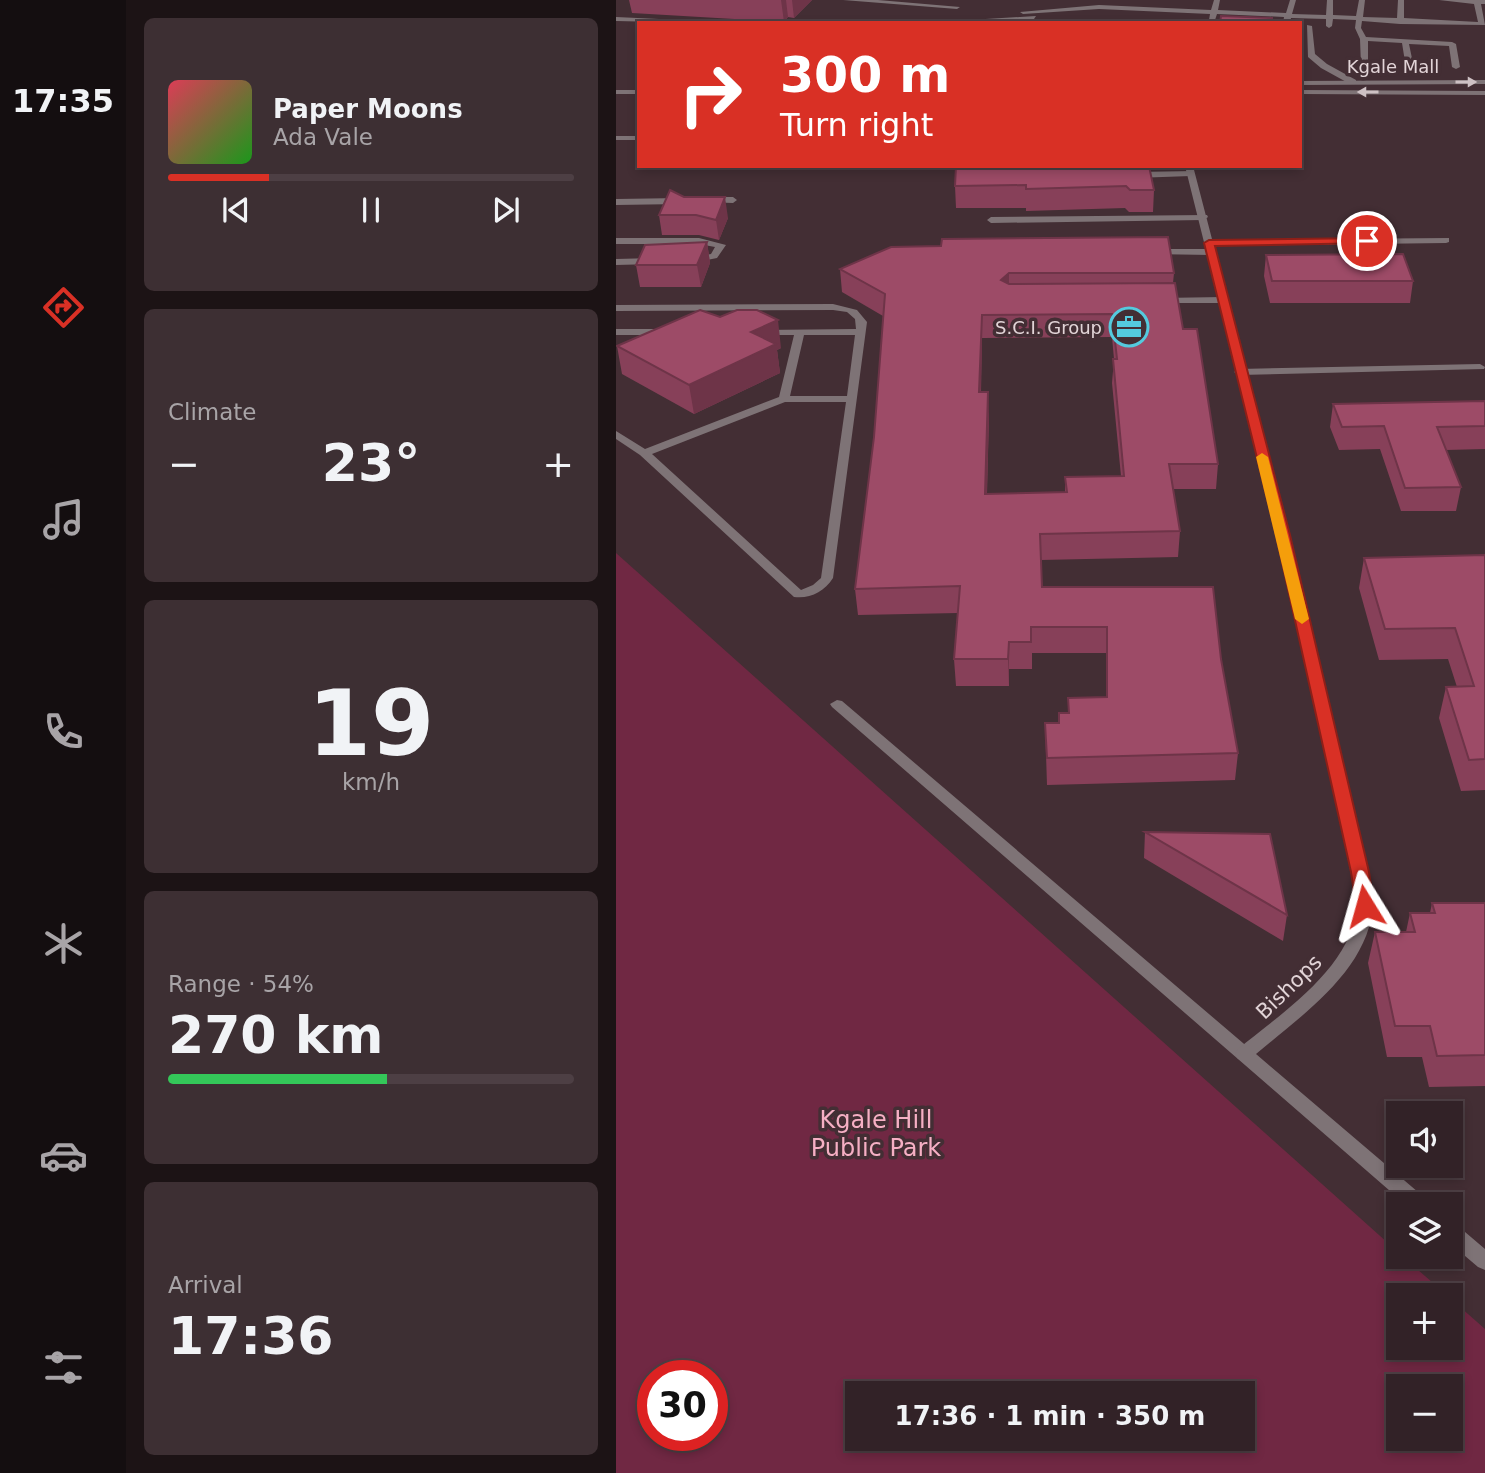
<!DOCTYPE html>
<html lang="en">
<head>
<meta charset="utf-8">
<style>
  :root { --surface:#322227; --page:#3d2f33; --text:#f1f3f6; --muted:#a8a4a7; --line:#4d3f44; --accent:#d93025 }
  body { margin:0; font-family:"DejaVu Sans",sans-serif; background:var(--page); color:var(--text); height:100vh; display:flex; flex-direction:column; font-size:26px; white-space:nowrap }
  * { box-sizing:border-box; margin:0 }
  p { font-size:23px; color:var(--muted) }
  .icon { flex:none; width:38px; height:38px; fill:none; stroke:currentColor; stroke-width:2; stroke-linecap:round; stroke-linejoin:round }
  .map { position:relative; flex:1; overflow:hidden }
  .panel { display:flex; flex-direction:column; gap:18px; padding:18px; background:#1c1315; width:490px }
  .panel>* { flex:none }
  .guide { position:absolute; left:21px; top:21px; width:665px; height:147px; border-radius:0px; box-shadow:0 4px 10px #0003,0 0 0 2px var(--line); background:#d93025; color:#fff; overflow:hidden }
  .tools { position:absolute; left:770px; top:1101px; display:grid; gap:14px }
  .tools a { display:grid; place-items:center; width:77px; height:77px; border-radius:0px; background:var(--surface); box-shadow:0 4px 10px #0003,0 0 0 2px var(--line); font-size:35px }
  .speed { position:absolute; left:21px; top:1360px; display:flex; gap:14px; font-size:35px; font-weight:700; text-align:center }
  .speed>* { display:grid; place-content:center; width:91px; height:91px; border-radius:50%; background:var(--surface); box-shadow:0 4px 10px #0003,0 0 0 2px var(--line); line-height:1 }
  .speed .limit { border:10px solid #d22; background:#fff; color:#111 }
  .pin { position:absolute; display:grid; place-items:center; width:60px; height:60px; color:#fff; margin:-30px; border:4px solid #fff; border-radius:50%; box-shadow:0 2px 7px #0007 }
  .me { position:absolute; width:77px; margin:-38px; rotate:352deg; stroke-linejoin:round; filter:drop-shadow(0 0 5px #0008) }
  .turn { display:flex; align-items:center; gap:24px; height:147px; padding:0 28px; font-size:32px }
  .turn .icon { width:91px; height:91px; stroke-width:2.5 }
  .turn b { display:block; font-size:49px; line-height:60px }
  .big { font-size:52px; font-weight:800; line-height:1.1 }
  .panel .card { flex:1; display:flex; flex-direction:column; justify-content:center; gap:10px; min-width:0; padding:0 24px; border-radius:10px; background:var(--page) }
  .panel .dial { align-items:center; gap:0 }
  .dial b { font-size:91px; line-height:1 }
  .song { display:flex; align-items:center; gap:21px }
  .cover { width:84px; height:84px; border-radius:10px; background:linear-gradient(135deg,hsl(350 70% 55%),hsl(120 70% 35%)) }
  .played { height:7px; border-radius:4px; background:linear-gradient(90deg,var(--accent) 25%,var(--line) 25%) }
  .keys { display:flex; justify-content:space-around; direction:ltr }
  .heat { display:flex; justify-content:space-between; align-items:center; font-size:38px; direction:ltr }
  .charge { height:10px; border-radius:5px; background:linear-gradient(90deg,#34c759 54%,var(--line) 0) }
  .trip { position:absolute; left:229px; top:1381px; width:410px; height:70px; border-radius:0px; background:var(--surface); box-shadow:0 4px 10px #0003,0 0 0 2px var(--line); font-weight:800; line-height:70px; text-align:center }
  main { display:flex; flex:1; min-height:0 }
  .tabs { display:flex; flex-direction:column; width:126px; justify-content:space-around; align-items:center; background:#140e10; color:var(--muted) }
  .tabs .icon { width:49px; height:49px }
  .tabs .selected { color:var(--accent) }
  .tabs b { font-size:32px; color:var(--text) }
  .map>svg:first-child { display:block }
  .green { fill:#702843; fill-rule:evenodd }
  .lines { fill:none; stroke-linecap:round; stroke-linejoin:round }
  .service { fill:#7e7376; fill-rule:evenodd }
  .minor { fill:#7e7376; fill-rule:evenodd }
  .wall { fill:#874059; fill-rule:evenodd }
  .shaded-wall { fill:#6e3448 }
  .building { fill:#9d4b67; stroke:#6e3448; stroke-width:2; fill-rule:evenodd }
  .oneway { fill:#cec1c4 }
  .route { fill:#d93025; stroke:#8d1f18; stroke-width:2 }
  .slow { fill:#f59e0b }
  .labels { text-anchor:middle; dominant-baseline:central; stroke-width:7; stroke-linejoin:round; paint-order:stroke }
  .far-street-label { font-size:18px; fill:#e2d4d7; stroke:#432e34 }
  .far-poi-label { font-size:18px; fill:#e2d4d7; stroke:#432e34; text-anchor:end }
  .street-label { font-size:21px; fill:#e2d4d7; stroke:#432e34 }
  .near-park-label { font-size:24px; fill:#f6afc4; stroke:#432e34 }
</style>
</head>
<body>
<main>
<nav class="tabs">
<b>17:35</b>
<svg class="icon selected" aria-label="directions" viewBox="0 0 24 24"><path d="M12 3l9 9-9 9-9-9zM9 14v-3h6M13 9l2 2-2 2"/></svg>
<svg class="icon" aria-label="music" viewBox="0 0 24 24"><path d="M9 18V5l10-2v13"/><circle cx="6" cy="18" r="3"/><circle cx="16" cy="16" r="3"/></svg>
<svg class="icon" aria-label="phone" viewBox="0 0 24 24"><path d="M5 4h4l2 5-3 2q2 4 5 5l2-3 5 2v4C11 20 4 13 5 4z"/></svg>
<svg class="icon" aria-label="climate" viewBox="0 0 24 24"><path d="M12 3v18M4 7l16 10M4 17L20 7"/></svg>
<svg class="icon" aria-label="car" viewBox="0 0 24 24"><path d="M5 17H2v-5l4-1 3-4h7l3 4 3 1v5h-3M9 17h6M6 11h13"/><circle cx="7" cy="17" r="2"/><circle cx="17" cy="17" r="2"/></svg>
<svg class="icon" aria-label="filters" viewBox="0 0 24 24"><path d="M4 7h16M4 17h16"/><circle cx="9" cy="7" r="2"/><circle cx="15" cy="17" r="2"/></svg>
</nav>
<section class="panel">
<div class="card">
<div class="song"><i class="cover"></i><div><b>Paper Moons</b><p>Ada Vale</p></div></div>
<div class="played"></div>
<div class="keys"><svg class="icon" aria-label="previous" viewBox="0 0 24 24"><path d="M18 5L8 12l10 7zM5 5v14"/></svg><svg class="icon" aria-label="pause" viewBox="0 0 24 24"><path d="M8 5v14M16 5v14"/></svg><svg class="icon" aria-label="next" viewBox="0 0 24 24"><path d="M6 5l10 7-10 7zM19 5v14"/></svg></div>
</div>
<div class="card"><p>Climate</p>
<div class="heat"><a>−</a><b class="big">23°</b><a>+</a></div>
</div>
<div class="card dial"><b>19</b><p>km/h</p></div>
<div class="card"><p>Range · 54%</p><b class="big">270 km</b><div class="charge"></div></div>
<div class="card"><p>Arrival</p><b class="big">17:36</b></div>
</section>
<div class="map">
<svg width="869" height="1473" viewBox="0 0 869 1473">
  <rect width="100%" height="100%" fill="#432e34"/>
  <!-- green -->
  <path class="green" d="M0,553L782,1252V1256L787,1257L831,1295H782V1348H835V1299L869,1329V1473H0ZM37,1376H96V1435H37ZM782,1386H835V1438H782ZM242,1393H626V1438H242Z"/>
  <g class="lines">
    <!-- service -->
    <path class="service" d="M227,0H262L344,7L341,9Z
      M598,0H604L602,10L670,13L674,0H680L676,14L710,15L711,0H717V15L740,16L743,0H749L747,17L781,18L782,0H788V18L862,22L858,4L823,0H869V4H865L869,25L784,24L746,21L745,28L750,37L836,42L840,44L844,67L840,69L836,67L833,46L793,44L798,68L794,70L790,68L786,43L752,41V64L745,66L744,39L739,28L740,20L717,19L716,26L713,28L710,26V19L675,18L674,23H667L668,17L601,14L599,20L596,22L593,20L594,14L483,9L407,14L404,12L483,5L595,10Z
      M420,16L418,19L334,23L337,21Z
      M0,17L86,21L89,23L0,21Z
      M691,25L696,26L699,54L711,64L740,80V84H734L705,68L692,57Z
      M0,136H23V140H0Z
      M578,171V175L575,176L518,178L514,175L518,172Z
      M92,197H117L121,200L117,203L89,202V198Z
      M0,199L65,198L69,201L65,204L0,205Z
      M591,215L592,217L588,220L375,223L371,220L375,217Z
      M0,238H83L110,245L101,258L76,263L73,262V258L95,254L99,247L83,244H0Z
      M833,238V242L830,243L593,246L588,243L593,240Z
      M537,249H595L600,252L595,255L534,254V250Z
      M0,259L38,258L43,261L38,264L0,265Z
      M545,298L607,297L612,300L607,303H542L540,301Z
      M217,304L241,310L251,322L217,578C208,592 194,599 178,597L24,455L0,439V431L29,449L163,397L178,335H145L141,334V330L240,329L239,319L231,312L217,310L0,311V305ZM188,335H239L231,396H174ZM169,402H230L205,578L197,585L185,590L36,454Z
      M0,329H51L56,332L51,335H0Z
      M864,364L869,367L868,369L623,375L618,372L623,369Z
      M221,700L226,701L634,1049L637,1054L634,1059L628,1061L622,1059L216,707L214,704Z"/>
    <!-- minor -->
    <path class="minor" d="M869,80V84L684,85V81Z
      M0,90H23V94H0Z
      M684,90L869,91V95L684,94Z
      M569,166H577L673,535L757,901C756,968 686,1015 640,1054L809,1198L811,1204H789L622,1059L619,1054L622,1049C667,1012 740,965 741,901L661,535Z
      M835,1224L842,1226L869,1249V1270L862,1267L835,1244Z"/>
  </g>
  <!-- wall -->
  <path class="wall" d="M13,0H196L178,18L172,17L168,22L16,13Z
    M533,166L538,190L537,212H513L509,208L410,211V208H340L339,186Z
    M54,190L112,218L103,240L83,235H46L43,215Z
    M91,242L94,263L85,287H24L20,265Z
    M650,255L797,281L794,303H654L648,276Z
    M224,269L558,273L557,283L567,329L602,464L600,489H557L564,531L562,557L425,560L426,587L605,659L622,753L619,780L431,785L429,723H443V713H452V698L490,697V653H416V669H393V686H340L338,659L342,613L242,615L239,589L258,437L267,316L226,292ZM496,337L498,359L496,383L505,476L449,477V492L371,494L373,416L365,392L366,338Z
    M1,346L165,348L161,350L164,373L78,414L6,374Z
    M869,401V449L830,450L845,487L840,511H785L764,449L723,450L714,427L717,404Z
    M869,555V790L845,791L823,718L830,687H841L832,659L763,660L743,588L748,558Z
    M529,832L671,915L667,941L528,858Z
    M816,903H869V1086L813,1087L806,1057H771L752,963L759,932H790L794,913H814Z"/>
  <!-- shaded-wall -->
  <path class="shaded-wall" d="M165,0H170L172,17L168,22Z
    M176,0H196L178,18Z
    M109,197L112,218L103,240L100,220Z
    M91,242L94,263L85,287L81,265Z
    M393,273V296L385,280Z
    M366,315V338L364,416L363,392Z
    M162,320L165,348L161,350L164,373L78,414L73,385L135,332Z
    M372,392L373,416L370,520L369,494Z
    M393,642V686L392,659Z"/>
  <!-- building -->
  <path class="building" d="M605,16L656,18V23H604Z
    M340,166H533L538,190H514L510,186L410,189V185L339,186Z
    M54,190L68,197H109L100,220L80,215H43Z
    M552,237L558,273H393L385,280L393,284L559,283L567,329H581L602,464H553L564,531L424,534L426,587H597L605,659L622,753L431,758L429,723H443V713H453L452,698L491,697V627H415V642H393L392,659H338L344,586L239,589L258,437L269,294L224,269L275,247L325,246L326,239ZM496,314L501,359H497L508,476L449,477L451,492L369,494L372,392H363L366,315Z
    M91,242L81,265H20L29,245Z
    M787,254L797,281H656L650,255Z
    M84,310L104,317L121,310H141L162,320L135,332L160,344L73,385L1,346Z
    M869,401V426L821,427L845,487L789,488L768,426L726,427L717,404Z
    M869,555V759L853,760L830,687L858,686L839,628L769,629L748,558Z
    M529,832L654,834L671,915Z
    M816,903H869V1055L821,1056L814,1026H779L759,932H799L794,913H819Z"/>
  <!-- one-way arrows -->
  <defs><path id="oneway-solid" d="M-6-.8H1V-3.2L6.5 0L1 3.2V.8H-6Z" transform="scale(1.75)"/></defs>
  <g class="oneway">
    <use href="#oneway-solid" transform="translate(850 82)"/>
    <use href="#oneway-solid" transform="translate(752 92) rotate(-180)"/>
  </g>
  <!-- route -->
  <path class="route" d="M751,238L756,241L755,243L599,246L674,535L753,872L758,906L749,913L740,906L735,872L660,535L588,243L593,240Z"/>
  <!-- slow -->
  <path class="slow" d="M646,453L652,457L693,619L686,624L679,619L640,457Z"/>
  <!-- icons -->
  <defs>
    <symbol id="office-ring" viewBox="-11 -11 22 22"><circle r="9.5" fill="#432e34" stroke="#54cade" stroke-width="1.5"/><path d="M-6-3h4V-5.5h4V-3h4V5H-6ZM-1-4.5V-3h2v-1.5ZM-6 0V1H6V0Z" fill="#54cade"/></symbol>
  </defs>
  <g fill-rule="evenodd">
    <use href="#office-ring" x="491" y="305" width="44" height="44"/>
  </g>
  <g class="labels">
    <!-- far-street labels -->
    <g class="far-street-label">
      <text x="777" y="66">Kgale Mall</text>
    </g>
    <!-- far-poi labels -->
    <g class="far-poi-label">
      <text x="486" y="327">S.C.I. Group</text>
    </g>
    <!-- street labels -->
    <g class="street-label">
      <text transform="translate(673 987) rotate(-44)">Bishops</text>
    </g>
    <!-- near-park labels -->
    <g class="near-park-label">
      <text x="260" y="1120">Kgale Hill<tspan x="260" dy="28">Public Park</tspan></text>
    </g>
  </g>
</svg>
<div class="tools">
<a><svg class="icon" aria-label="sound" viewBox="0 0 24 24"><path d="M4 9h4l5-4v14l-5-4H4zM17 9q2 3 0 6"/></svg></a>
<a><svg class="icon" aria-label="layers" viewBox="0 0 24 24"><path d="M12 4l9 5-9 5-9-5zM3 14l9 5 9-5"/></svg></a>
<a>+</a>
<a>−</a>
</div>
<div class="speed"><div class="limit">30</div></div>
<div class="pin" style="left:751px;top:241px;background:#d93025"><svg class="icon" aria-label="arrive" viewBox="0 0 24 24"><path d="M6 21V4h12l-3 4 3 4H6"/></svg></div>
<svg class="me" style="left:749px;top:906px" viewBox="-20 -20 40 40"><path d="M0-17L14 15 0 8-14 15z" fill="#d93025" stroke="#fff" stroke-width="4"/></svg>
<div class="trip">17:36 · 1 min · 350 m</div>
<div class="guide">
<div class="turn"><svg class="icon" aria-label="right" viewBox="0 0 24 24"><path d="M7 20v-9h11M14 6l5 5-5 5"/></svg><div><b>300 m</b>Turn right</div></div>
</div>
</div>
</main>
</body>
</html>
